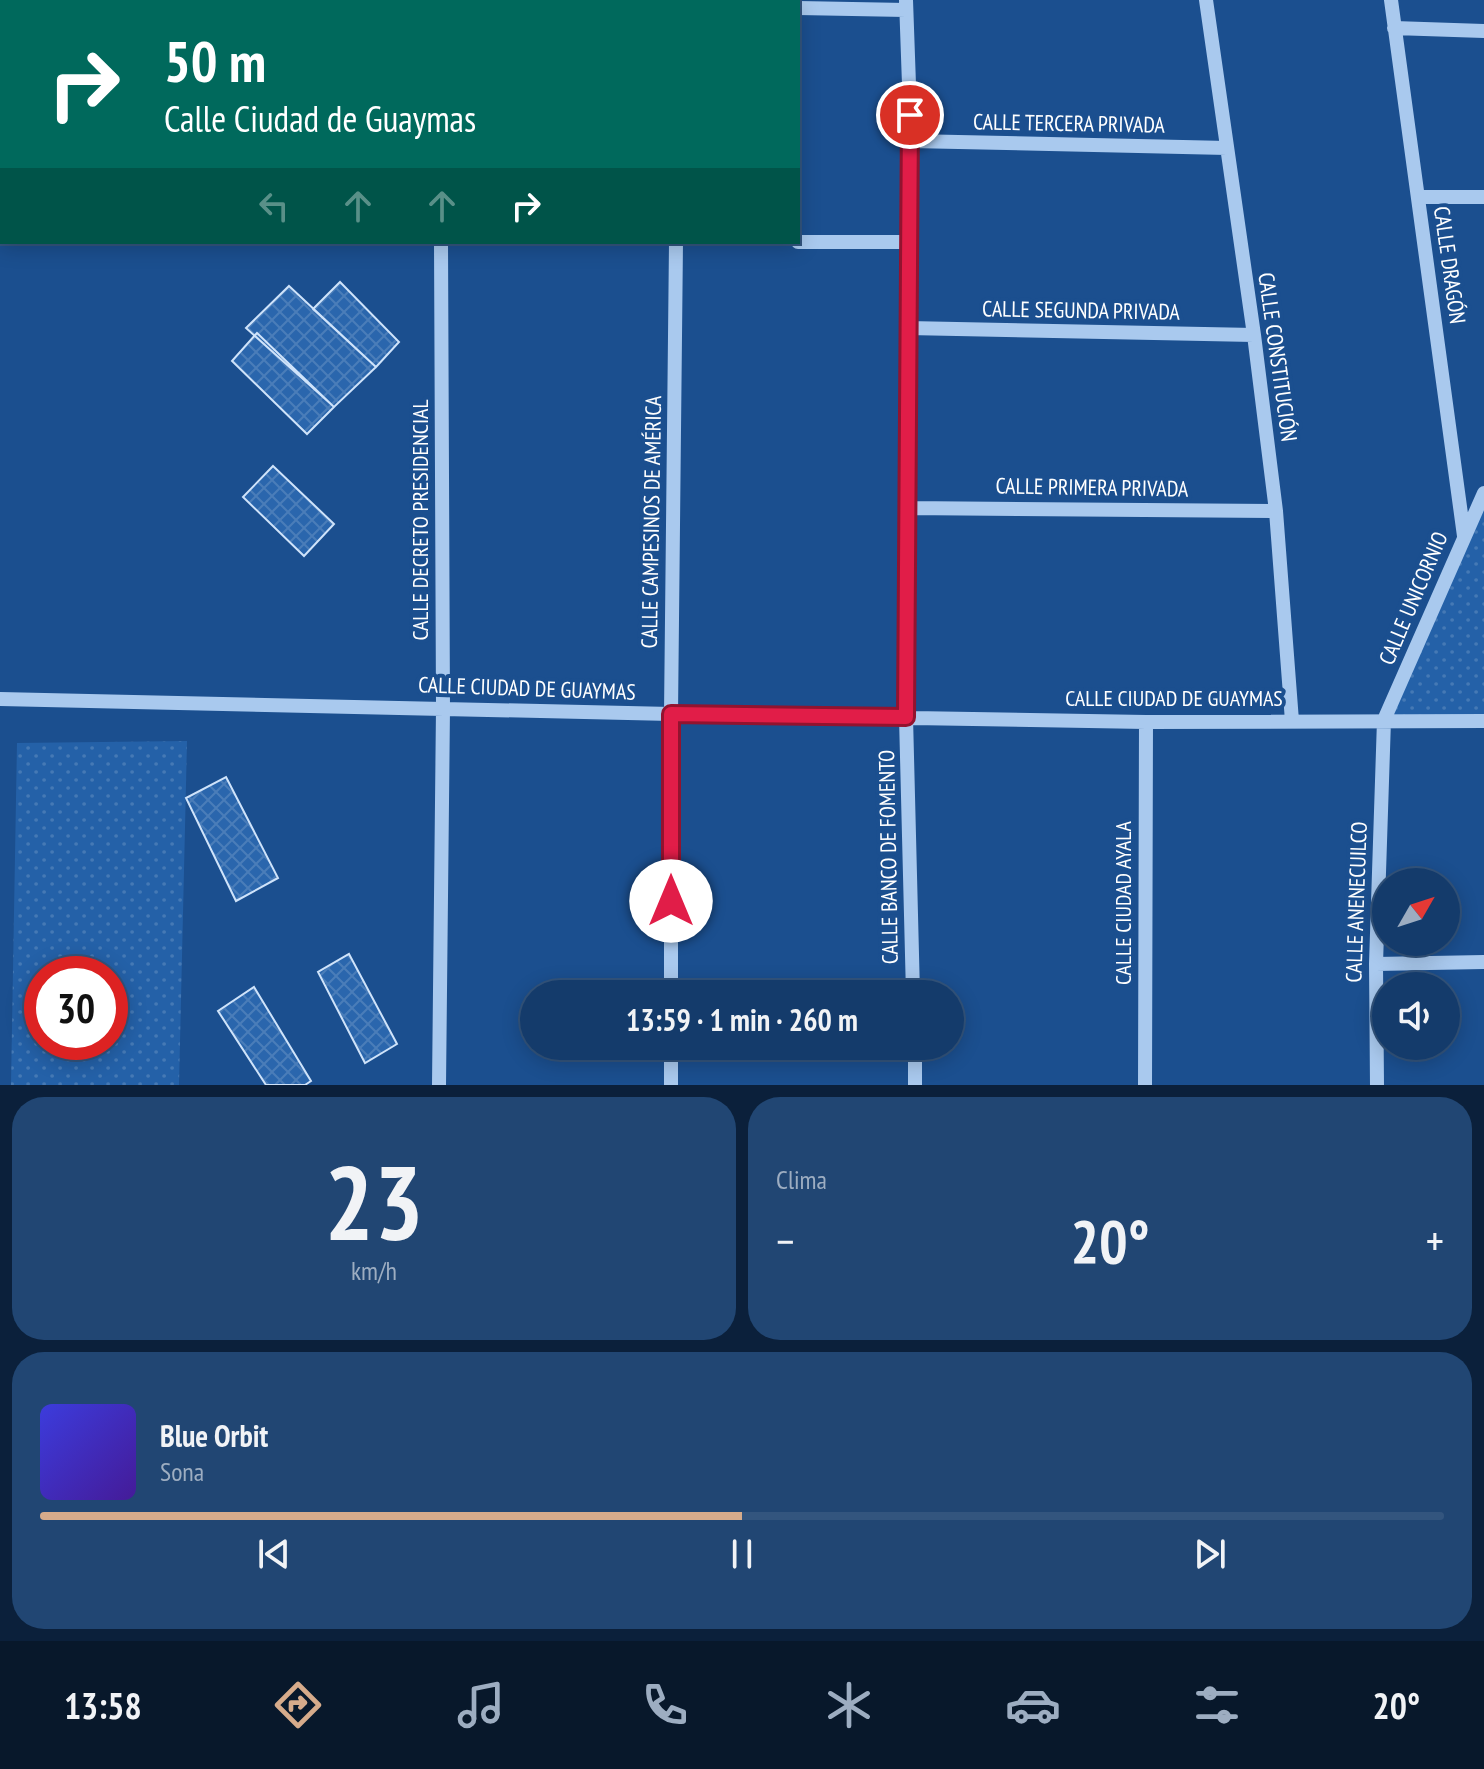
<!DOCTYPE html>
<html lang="es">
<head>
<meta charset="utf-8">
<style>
  :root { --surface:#143b6b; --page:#214673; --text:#f1f3f6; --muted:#9dadc1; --line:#33557e; --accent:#d6ab8b }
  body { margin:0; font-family:"PT Sans Narrow",sans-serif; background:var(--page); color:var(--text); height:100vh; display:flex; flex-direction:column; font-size:30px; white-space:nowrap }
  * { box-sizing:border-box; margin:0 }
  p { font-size:26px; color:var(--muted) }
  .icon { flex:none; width:44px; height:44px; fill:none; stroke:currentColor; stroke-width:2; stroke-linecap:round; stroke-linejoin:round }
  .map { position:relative; height:1085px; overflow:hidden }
  .details { display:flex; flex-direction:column; gap:12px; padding:12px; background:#0b203b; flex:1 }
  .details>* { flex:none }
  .top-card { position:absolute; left:0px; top:0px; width:800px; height:244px; box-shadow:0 4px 20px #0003,0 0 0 2px var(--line); background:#00695c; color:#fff; overflow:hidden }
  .needle { width:52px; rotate:51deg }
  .tools { position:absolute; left:1372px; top:868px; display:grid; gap:16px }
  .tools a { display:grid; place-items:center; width:88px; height:88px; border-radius:50%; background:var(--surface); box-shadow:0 4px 20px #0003,0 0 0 2px var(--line); font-size:40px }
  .speed { position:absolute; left:24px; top:956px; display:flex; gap:16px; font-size:40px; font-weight:700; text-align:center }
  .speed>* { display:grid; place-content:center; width:104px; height:104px; border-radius:50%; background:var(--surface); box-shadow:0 4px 20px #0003,0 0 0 2px var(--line); line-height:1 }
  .speed .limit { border:12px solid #d22; background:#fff; color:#111 }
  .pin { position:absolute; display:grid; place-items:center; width:68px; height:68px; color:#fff; margin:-34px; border:4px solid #fff; border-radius:50%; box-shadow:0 2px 8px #0007 }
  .me { position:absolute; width:88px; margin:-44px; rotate:0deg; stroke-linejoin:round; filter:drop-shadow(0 0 6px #0008) }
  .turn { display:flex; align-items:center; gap:28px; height:168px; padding:0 32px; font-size:36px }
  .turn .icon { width:104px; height:104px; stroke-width:2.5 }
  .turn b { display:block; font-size:56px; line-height:68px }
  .lanes { display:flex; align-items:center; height:76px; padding:0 32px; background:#0003; justify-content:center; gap:40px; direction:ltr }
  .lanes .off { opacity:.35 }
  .big { font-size:60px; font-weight:700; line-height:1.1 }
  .details .tile { flex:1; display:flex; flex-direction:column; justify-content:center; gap:12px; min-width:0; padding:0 28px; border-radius:32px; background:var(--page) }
  .details .dial { align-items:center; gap:0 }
  .dial b { font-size:104px; line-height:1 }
  .song { display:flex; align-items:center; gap:24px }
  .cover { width:96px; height:96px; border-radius:12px; background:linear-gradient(135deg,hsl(240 70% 55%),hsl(260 70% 35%)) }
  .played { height:8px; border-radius:4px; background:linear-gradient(90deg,var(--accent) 50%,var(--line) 50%) }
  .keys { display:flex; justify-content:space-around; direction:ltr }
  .heat { display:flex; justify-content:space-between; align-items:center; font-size:44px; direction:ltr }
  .details .tiles { flex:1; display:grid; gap:12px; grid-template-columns:1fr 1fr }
  .tile:last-child { grid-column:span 2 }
  .trip { position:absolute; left:520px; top:980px; width:444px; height:80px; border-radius:40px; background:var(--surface); box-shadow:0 4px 20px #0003,0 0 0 2px var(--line); font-weight:700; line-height:80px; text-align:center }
  .tab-bar { display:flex; height:128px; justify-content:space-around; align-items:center; background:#08182b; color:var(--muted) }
  .tab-bar .icon { width:56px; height:56px }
  .tab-bar .selected { color:var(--accent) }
  .tab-bar b { font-size:36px; color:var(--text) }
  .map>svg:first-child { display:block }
  .park { fill:url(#park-dots); fill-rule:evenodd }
  .building { fill:url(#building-cross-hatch); stroke:#cfe3fa; stroke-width:2 }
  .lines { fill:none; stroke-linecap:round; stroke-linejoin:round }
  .minor { stroke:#a9c9ee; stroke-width:14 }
  .route-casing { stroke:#92132f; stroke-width:20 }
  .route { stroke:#e11d48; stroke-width:14 }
  .labels { text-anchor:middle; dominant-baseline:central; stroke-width:8; stroke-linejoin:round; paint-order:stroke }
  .street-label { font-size:22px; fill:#fff; stroke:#1b4f8f }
</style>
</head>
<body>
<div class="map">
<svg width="1484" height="1085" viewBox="0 0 1484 1085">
  <defs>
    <pattern id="park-dots" width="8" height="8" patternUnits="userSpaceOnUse" patternTransform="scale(2)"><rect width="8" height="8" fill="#2461a8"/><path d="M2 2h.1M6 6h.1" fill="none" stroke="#4579b5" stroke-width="1.8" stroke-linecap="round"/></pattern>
    <pattern id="building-cross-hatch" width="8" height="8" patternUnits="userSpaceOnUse" patternTransform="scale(2)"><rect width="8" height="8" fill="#2a66ad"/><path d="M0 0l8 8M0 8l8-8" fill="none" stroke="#4a7db9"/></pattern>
  </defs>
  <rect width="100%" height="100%" fill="#1b4f8f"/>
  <!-- park -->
  <path class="park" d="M1484,493V721L1384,720Z
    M187,741L179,1085H11L17,743ZM42,974H110V1042H42Z"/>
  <!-- building -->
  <path class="building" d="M340,282L399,342L376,367L313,309Z
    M289,286L376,367L334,407L246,328Z
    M257,333L334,407L307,434L232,361Z
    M273,466L334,524L304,556L243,497Z
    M226,777L278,878L236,901L186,798Z
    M349,954L397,1044L365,1063L318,972Z
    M254,987L311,1081L305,1085H266L218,1011Z"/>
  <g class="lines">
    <!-- minor -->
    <path class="minor" d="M318,0L484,2
      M906,0L911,141L908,242L906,717L913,994
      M1206,0L1254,335L1276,511L1292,721
      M1391,0L1464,536
      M798,8L906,10
      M1394,28L1484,31
      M911,141L1227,148
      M1418,197H1484
      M0,231H2
      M798,242H908
      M908,328L1254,335
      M907,508L1276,511
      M0,699L671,714L1146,722L1484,721
      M1376,964L1484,962
      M671,994V714L676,242
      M671,1046V1085
      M915,1046V1085
      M439,1085L443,708L441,242
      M1145,1085L1146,722
      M1377,1085L1376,964L1384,720L1484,493"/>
  </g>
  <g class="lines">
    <defs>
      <path id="route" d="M671,901V714L906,717L910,115"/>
    </defs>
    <!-- route casing -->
    <use href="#route" class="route-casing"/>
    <!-- route -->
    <use href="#route" class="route"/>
  </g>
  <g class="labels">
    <!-- street labels -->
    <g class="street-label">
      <text transform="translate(1069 123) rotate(1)">CALLE TERCERA PRIVADA</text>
      <text transform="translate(1450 265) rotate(82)">CALLE DRAGÓN</text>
      <text transform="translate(1081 310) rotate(1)">CALLE SEGUNDA PRIVADA</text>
      <text transform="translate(1278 357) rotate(82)">CALLE CONSTITUCIÓN</text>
      <text transform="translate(1092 487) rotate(1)">CALLE PRIMERA PRIVADA</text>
      <text transform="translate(420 520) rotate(-90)">CALLE DECRETO PRESIDENCIAL</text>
      <text transform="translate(651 522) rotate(-89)">CALLE CAMPESINOS DE AMÉRICA</text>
      <text transform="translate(1413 598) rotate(-67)">CALLE UNICORNIO</text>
      <text transform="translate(527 688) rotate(2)">CALLE CIUDAD DE GUAYMAS</text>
      <text x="1174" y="698">CALLE CIUDAD DE GUAYMAS</text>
      <text transform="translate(888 857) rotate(-91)">CALLE BANCO DE FOMENTO</text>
      <text transform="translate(1356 902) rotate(-88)">CALLE ANENECUILCO</text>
      <text transform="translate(1123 903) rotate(-90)">CALLE CIUDAD AYALA</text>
    </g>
  </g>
</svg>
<div class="tools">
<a><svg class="needle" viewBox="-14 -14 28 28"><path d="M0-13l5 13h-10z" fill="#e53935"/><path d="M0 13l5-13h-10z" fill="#9dadc1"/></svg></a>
<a><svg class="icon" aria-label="sound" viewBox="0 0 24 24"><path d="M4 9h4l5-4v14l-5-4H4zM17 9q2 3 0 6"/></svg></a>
</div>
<div class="speed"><div class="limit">30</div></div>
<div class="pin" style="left:910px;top:115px;background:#d93025"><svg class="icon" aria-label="arrive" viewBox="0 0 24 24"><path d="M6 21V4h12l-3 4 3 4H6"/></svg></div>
<svg class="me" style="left:671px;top:901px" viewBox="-20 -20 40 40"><circle r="19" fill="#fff"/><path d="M0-13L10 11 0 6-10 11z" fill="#e11d48"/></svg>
<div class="trip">13:59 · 1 min · 260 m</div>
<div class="top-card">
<div class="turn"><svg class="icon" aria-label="right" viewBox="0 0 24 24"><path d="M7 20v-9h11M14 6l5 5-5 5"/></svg><div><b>50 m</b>Calle Ciudad de Guaymas</div></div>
<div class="lanes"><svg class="icon off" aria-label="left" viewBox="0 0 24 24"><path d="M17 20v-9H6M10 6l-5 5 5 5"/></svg><svg class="icon off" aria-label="ahead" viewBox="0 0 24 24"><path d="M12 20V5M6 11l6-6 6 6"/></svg><svg class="icon off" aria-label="ahead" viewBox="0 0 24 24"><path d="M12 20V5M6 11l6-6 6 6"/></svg><svg class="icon" aria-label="right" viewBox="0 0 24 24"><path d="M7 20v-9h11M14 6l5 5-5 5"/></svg></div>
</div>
</div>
<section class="details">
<div class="tiles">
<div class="tile dial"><b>23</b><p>km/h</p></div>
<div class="tile"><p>Clima</p>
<div class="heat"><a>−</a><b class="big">20°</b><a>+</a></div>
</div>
<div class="tile">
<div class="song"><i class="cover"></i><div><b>Blue Orbit</b><p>Sona</p></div></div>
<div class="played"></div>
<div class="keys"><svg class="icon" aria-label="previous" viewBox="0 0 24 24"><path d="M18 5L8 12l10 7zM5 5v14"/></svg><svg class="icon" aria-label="pause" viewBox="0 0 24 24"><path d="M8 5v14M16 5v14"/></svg><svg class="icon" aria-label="next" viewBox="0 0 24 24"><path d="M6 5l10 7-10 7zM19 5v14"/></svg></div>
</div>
</div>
</section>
<nav class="tab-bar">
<b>13:58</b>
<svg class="icon selected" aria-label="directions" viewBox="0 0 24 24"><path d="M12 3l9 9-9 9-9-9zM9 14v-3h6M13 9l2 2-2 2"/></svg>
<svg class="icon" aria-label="music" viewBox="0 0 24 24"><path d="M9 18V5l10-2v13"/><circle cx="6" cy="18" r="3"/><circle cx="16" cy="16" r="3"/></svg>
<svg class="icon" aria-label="phone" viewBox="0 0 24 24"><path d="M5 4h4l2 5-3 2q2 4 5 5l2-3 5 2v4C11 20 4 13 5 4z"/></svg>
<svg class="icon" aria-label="climate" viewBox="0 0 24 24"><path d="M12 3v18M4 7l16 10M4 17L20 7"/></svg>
<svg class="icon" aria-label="car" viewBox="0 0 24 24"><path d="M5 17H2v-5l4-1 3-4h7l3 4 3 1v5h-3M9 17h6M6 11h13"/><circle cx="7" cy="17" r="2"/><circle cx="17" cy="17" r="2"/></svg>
<svg class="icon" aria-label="filters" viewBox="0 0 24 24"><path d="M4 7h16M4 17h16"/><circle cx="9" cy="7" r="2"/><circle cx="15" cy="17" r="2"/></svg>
<b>20°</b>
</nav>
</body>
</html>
